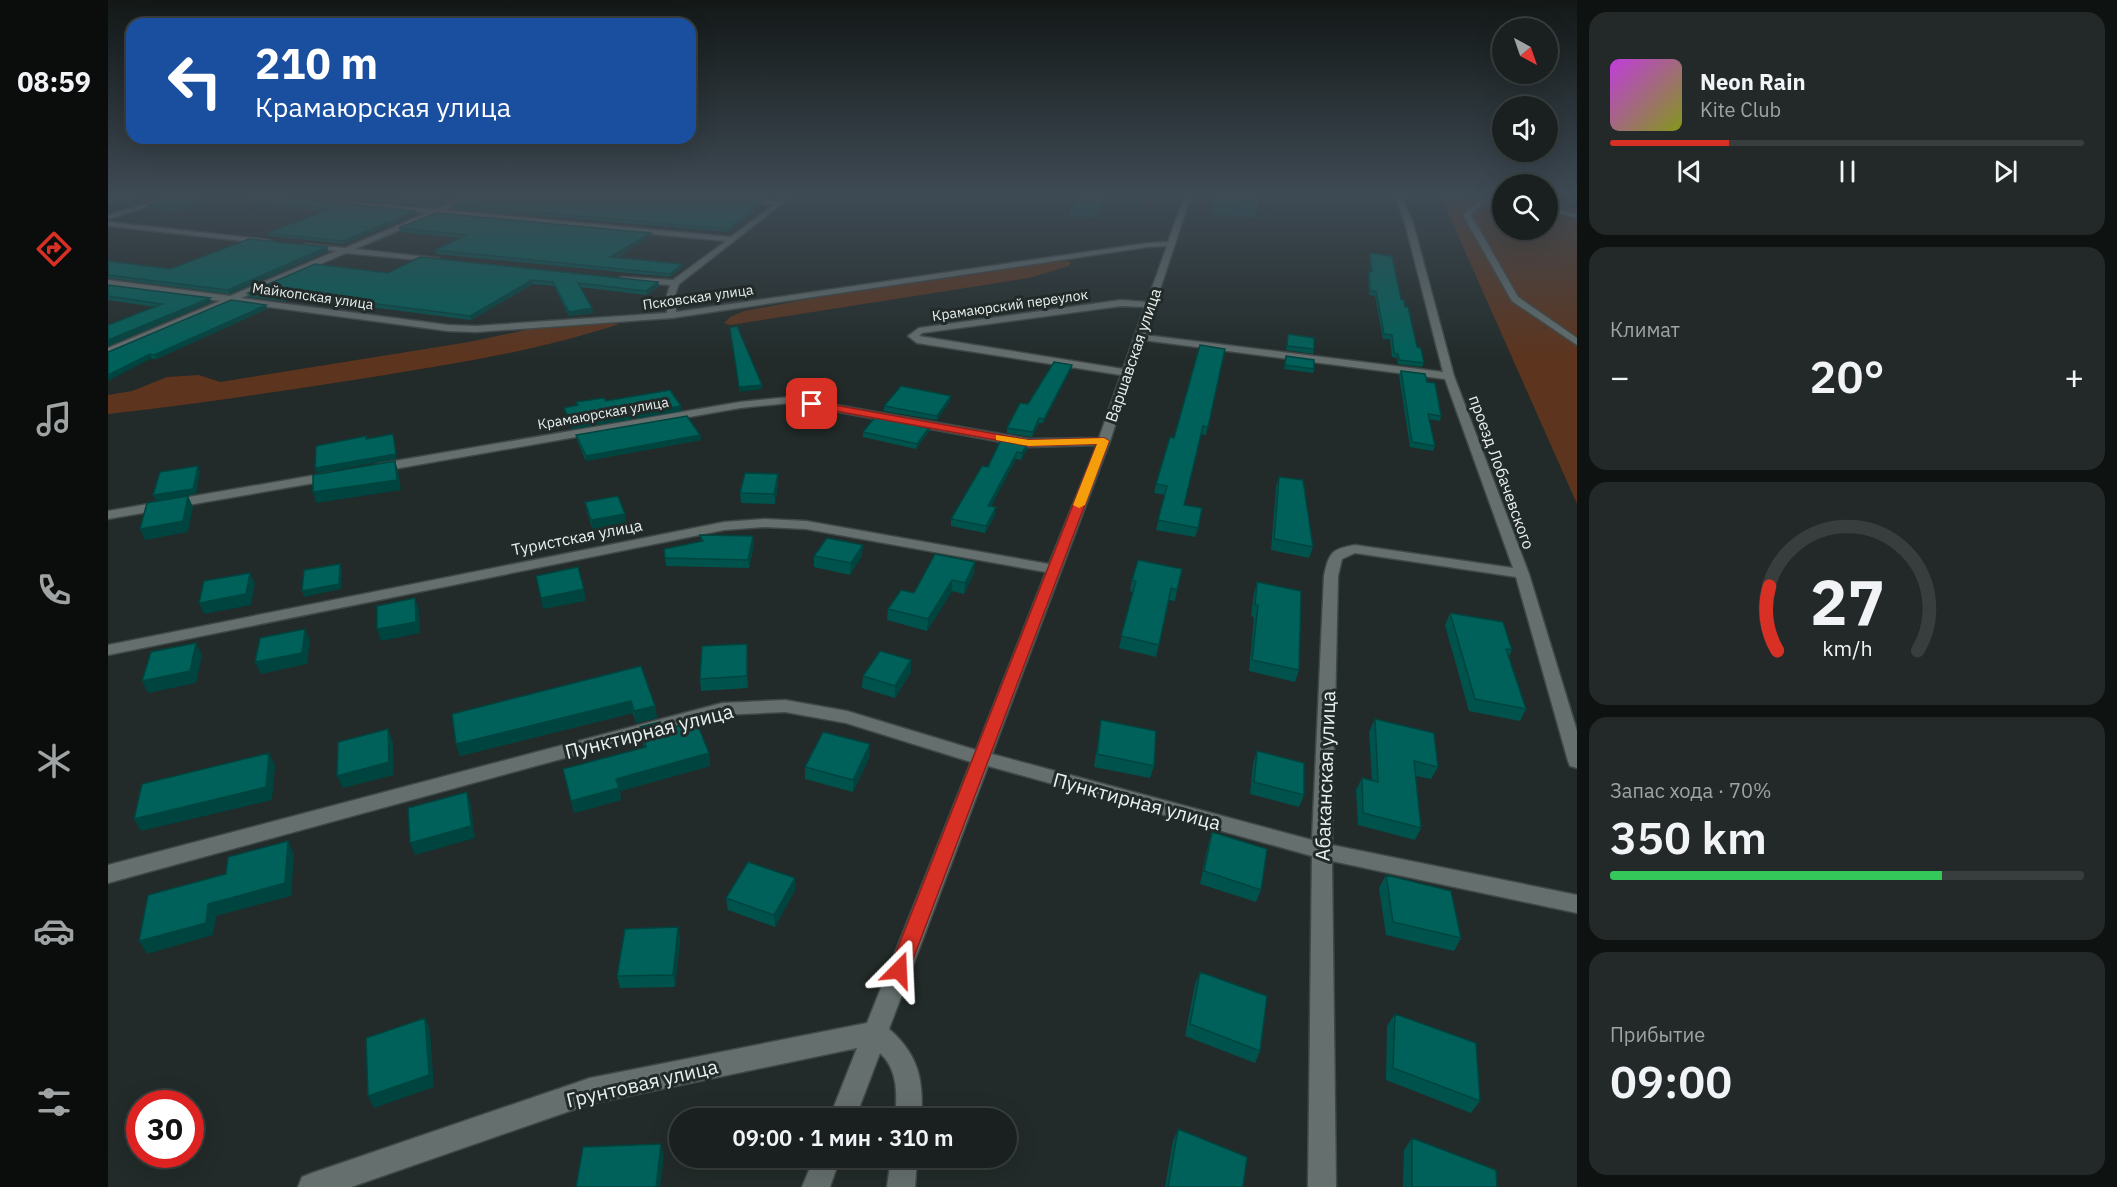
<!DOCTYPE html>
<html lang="ru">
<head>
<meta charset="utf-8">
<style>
  :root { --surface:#1a201f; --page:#232828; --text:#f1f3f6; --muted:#9fa3a4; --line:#383e3d; --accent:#d93025 }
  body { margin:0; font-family:"IBM Plex Sans",sans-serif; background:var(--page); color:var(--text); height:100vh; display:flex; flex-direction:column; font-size:22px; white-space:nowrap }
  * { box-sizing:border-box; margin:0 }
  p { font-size:20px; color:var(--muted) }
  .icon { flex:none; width:33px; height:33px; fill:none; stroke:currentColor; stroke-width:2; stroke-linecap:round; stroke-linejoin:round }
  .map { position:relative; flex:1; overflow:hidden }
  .side { display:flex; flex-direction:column; gap:12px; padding:12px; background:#0e1211; width:540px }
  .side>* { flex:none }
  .banner { position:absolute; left:18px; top:18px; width:570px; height:126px; border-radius:18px; box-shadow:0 6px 24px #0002,0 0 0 2px var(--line); background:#1a4fa0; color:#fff; overflow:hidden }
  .needle { width:39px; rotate:140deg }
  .tools { position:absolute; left:1384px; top:18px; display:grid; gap:12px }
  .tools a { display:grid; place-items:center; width:66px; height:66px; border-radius:50%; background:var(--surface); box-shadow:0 6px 24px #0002,0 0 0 2px var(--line); font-size:30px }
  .speed { position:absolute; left:18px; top:1090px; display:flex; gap:12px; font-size:30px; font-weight:700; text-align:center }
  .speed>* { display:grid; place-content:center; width:78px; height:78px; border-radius:50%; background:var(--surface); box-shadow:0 6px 24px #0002,0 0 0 2px var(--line); line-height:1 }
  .speed .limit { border:9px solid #d22; background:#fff; color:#111 }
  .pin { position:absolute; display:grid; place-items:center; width:51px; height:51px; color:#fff; margin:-26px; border-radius:12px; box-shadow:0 3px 9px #0006 }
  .me { position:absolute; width:66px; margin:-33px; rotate:21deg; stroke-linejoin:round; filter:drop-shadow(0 0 4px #0008) }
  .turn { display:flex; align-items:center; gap:21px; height:126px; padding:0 30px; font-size:27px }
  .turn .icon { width:78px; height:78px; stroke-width:2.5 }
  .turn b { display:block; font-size:42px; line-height:51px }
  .big { font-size:45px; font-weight:600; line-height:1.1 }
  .side .tile { flex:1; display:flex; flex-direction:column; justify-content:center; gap:9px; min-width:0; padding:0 21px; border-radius:18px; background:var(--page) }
  .side .dial { align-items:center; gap:0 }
  .dial svg { height:156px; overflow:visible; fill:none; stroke:var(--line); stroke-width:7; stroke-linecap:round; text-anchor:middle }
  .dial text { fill:var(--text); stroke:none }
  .song { display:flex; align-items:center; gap:18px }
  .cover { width:72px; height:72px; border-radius:9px; background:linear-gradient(135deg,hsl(290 70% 55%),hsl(70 70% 35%)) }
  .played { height:6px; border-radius:3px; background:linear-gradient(90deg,var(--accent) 25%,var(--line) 25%) }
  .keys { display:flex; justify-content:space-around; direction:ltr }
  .heat { display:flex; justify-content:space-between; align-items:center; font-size:33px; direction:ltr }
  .charge { height:9px; border-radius:4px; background:linear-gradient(90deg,#34c759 70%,var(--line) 0) }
  .trip { position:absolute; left:561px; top:1108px; width:348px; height:60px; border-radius:30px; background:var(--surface); box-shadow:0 6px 24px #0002,0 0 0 2px var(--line); font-weight:600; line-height:60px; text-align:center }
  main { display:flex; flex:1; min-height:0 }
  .menu { display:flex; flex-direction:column; width:108px; justify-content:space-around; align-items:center; background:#0a0d0c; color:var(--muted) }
  .menu .icon { width:42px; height:42px }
  .menu .selected { color:var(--accent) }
  .menu b { font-size:27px; color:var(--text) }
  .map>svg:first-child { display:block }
  .green { fill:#5d341d }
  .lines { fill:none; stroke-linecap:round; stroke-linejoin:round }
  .minor-casing { stroke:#404847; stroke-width:3 }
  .minor { fill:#656f6e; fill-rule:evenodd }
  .wall { fill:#00534d }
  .shaded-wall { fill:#00443f }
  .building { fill:#00615a; stroke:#00443f; stroke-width:1.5 }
  .route { fill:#d93025; stroke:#8d1f18; stroke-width:1.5 }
  .slow { fill:#f59e0b }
  .labels { text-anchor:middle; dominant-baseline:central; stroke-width:6; stroke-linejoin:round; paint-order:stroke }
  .far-street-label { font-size:14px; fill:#e9efee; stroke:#222b29 }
  .street-label { font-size:16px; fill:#e9efee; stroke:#222b29 }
  .near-street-label { font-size:20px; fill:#e9efee; stroke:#222b29 }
</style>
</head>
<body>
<main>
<nav class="menu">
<b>08:59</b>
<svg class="icon selected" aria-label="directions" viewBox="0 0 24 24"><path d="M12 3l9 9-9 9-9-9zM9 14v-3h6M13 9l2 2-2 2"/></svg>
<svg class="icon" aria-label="music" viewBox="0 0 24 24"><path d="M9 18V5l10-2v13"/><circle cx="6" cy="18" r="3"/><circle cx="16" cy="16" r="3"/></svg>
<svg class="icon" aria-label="phone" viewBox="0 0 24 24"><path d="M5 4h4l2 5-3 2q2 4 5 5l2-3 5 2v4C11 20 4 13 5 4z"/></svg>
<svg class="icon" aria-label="climate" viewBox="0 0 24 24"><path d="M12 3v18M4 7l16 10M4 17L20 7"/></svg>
<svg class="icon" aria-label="car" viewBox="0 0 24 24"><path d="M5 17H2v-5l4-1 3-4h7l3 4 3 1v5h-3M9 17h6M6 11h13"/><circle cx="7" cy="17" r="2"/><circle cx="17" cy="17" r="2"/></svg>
<svg class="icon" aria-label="filters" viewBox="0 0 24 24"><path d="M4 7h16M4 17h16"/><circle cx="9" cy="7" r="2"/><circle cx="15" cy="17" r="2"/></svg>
</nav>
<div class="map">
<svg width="1469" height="1187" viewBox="0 0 1469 1187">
  <rect width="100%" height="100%" fill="#222b29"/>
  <!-- green -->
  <path class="green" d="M1332,195L1395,200V230H1440V205L1469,208V504Z
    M956,261L963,262L961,266L921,278L622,325L616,323L622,317L636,311L711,297Z
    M506,323L511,324C433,350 352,363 271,376C181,390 91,404 0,414V395L24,391L59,377L91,375L112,382L361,342L427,328Z"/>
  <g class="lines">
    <defs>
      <path id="minor" d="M68,195H77L0,219V215Z
        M361,195H369L337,210L623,237L665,205L572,197L569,195L670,201L678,195H685L571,284L567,295L568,312L1040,243L1060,242L1077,195H1083L1037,335L1335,372L1297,223L1287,195H1293L1305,223L1346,376L1421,574L1469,731V768L1462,766L1460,761L1408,577L1247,553L1234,559L1230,576L1224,845L1469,895V913L1224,861L1228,1187H1200L1204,856L880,766L781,1029C811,1055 816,1081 813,1119H787C789,1095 791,1071 772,1053L747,1119H721L749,1048L482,1104L243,1187H190L194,1177L204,1173L482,1078L759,1023L863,762L738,723L677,712L614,715L0,883V865L614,703L677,700L739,711L868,750L938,572L698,529L657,527L616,530L0,655V645L616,522L657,519L698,521L941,564L989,445L921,447L682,403L632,408L269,472L263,468L269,464L632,402L682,397L921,439L991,438L1013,375L809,343L800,336L811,328L1013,300L1039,302L1059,246L1040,247L564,318L368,332L340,331L124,302L0,355V348L112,301L0,286V280L122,296L228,251L200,248L196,246L197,244L237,248L319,213L226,204L224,201L327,209ZM329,214L618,241L565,280L513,277L512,279L516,282L562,285L559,295V313L368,326L340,325L133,298L238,253L331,262V258H328L247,249ZM1013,306L1037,307L1015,369L811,336L814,333ZM1035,340L1337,379L1405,568L1247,545C1223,549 1221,553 1216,576L1204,840L884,754L1002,441Z
        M1395,195V198L1376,202L1363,215L1410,297L1469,338V345L1404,301L1355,215L1372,200Z
        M1440,207L1469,214V218L1440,211Z
        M0,222L161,240L165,242L161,244L0,226Z
        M225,472L231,476L229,479L0,519V511Z
        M706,1158H732L722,1187H694Z
        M783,1158H809L807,1187H779Z"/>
    </defs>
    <!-- minor casing -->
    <use href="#minor" class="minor-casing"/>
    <!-- minor -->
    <use href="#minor" class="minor"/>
  </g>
  <!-- wall -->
  <path class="wall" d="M0,195H61L21,206L12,205Z
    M74,195L308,211L309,214L236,244L160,236L159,233L215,212L107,200L70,212L41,208L40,205Z
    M188,195H356L327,207Z
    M591,195H669L664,198Z
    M953,195H1036L1034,207L998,202L988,218L962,216L963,207L970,197Z
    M1106,195L1150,209L1147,218L1103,214Z
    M572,196L653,203V206L620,232L345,209L344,205Z
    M291,228L543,233V236L508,258L574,264V268L562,277L328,254L327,250L351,238L292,232Z
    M219,247L220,251L122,294L0,278V261L62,269Z
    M1262,253L1297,307L1309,347L1316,363L1314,367L1290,364L1289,358L1284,357L1282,339H1275L1267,296L1261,295L1260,274L1261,270H1263L1261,257Z
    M280,273L550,282L551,286L538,295L472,287L484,308L485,313L461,316L446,286L425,284L363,320L185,297L176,301L141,297L140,293Z
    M0,285L103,302L0,346V325L47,307L0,300Z
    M159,309L48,359L0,352Z
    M1180,334L1206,349L1205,354L1178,350Z
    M1117,349L1098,435L1093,434L1076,505L1090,528L1087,537L1048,530L1057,495L1046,493L1048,484L1066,438Z
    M1178,356L1206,369L1205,373L1176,369Z
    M964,365L963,369L935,423H931L924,437L899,433V428L920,404Z
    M1293,371L1319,382L1333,416L1332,421L1321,419L1327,446L1325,451L1302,447L1291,375Z
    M843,396L842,401L829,420L776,411V406Z
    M498,401L573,406V411L465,429L457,412L456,408L469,405L468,402Z
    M822,426L821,431L808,449L755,437V432Z
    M468,435H592L593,440L478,461L469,440Z
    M894,437L919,449L913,460L908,459L883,506L887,515L877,533L843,526V519L880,467Z
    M1171,477L1205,547L1201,558L1163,550L1168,487Z
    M670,484L667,504L633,503L632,493Z
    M477,502L517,514L518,525L485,531L479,512Z
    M592,535L645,536L646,545L641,568L558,566L556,549L593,542Z
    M706,556H754L742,575L706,567Z
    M866,573L856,594L844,591L819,631L779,620L780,609L806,593Z
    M1024,580L1069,590L1067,601L1061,600L1048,657L1011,648L1025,592L1022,591Z
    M1149,582L1191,670L1187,682L1141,671L1146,617L1143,616L1146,593Z
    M1342,613L1404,650L1401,656L1418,709L1412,721L1361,711L1337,625Z
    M639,644L640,688L593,691L592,679Z
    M803,660V672L787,698L754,688L755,676Z
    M533,666L547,706L549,718L528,723L525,713L352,756L348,744Z
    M1267,719L1330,767L1323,779L1308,776L1313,828L1307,840L1250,825L1248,790L1254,778L1264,780L1261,732Z
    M993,720L1046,766L1042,778L986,767Z
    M532,727L555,730L601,753L602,766L512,791L513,800L466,813L455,769L536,747L534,739Z
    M1149,751L1196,795L1191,807L1142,794L1145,763Z
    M762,756L745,792L697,779V767Z
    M1104,832L1153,890L1148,902L1092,884L1100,845Z
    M1278,875L1353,938L1346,951L1278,935L1271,888Z
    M687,890L667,927L620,910L618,898Z
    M570,927L572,940L567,987L512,988L509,976Z
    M1092,972L1152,1051L1147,1063L1077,1036L1087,984Z
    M1287,1014L1372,1101L1363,1113L1278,1080L1279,1026Z
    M1070,1129L1135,1187H1057L1065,1141Z
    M1304,1138L1389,1187H1295L1296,1150Z"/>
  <!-- shaded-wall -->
  <path class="shaded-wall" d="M49,195H61L21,206L20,203Z
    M347,195H356L327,207L326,203Z
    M999,195L998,202L988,218L989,209Z
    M105,197L107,200L70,212L69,208Z
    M10,202L12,205L0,209V205Z
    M653,203V206L620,232V229Z
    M308,211L309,214L236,244L235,241Z
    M543,233V236L503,261L502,257Z
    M219,247L220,251L122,294L120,290Z
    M574,264V268L562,277V274Z
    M424,280L425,284L363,320L362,316Z
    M550,282L551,286L538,295V291Z
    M184,293L185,297L176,301L175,297Z
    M102,298L103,302L0,346V340Z
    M158,305L159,309L48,359L46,355Z
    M484,308L485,313L461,316V312Z
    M42,354L44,358L0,381V375Z
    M964,365L963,369L935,423L936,419Z
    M654,385V389L631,392V387Z
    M843,396L842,401L829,420V416Z
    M573,406V411L465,429L464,424Z
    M931,418V423L924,437L925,432Z
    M822,426L821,431L808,449L809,444Z
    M285,434L289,459L209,473L207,468Z
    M592,435L593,440L478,461V456Z
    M920,442L919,449L913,460L914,453Z
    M909,452L908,459L880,513V506Z
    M287,461L290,471L293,490L208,503L205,492Z
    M90,466L92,471L88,494L48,501L45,495Z
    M670,474V484L667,504L666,494Z
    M80,496L85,507L80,532L37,540L32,529Z
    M888,507L887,515L877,533L878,526Z
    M517,514L518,525L485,531L483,520Z
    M645,536L646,545L641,568L640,560Z
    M755,545L754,556L742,575L743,563Z
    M867,562L866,573L856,594L857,583Z
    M232,564L234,569L233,589L196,597L194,591Z
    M142,573L147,584L143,605L96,614L91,603Z
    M844,580V591L819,631L820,619Z
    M476,589L478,601L435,609L433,598Z
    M307,598L311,610L312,633L273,641L269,629Z
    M197,629L202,640L199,664L153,674L147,662Z
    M88,643L94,655L88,683L40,693L34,681Z
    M639,644L640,655V688L639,676Z
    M803,660V672L787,698V686Z
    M523,701L525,713L352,756L348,744Z
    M547,706L549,718L528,723L526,711Z
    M280,729L285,742L286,775L235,788L229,776Z
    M762,744V756L745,792V780Z
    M161,753L167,765L164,800L33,831L26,819Z
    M601,753L602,766L512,791L513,800L466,813L463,801L508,779Z
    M359,792L363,805L367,838L307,855L302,843Z
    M180,841L186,854L183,896L108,916L105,935L39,954L31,941L100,904Z
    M687,878V890L667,927L666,915Z
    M570,927L572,940L567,987L565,975Z
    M317,1018L322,1030L326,1087L266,1108L260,1096Z
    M553,1144L556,1156L552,1187H548Z"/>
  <!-- building -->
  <path class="building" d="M0,195H49L20,203L10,202L0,205Z
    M74,195H151L308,211L235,241L159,233L222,209L105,197L69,208L40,205Z
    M225,195H347L326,203Z
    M367,195H571L572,196L653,203L620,229L344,205Z
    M972,195H999L989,209L963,207Z
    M1009,195H1036L1035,199Z
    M1106,195H1150V209L1104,205Z
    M328,213L543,233L502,257L574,264L562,274L327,250L358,235L291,228Z
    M141,239L219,247L120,290L0,275V261L62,269Z
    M1262,253L1284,256L1293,299L1296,300L1297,307H1300L1309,347L1313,348L1316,363L1291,360L1290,354L1286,353L1284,335L1276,334L1268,291H1262L1261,270L1264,271Z
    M312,257L550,282L538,291L470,283L484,308L461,312L445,282L424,280L362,316L184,293L175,297L140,293L207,264L280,273Z
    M0,285L102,298L0,340V325L54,304L0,296Z
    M123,300L158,305L46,355L42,354L0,375V352Z
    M629,326L654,385L631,387L622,328Z
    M1180,334L1206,338V349L1179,346Z
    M1092,345L1117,349L1100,427L1095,426L1076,505L1094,508L1090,528L1050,520L1059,486L1048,484L1062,437L1066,438Z
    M1178,356L1206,360V369L1177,365Z
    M946,362L964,365L936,419L931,418L925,432L899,428L912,403L920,404Z
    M1293,371L1317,374L1319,382L1327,383L1333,416L1320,414L1327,446L1304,442Z
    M793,386L843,396L829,416L776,406Z
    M562,390L573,406L464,424L456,408L470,405L468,402L496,398L498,401Z
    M579,416L592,435L478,456L468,435Z
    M768,416L822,426L809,444L755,432Z
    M285,434L288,454L207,468L208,446L258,436V439Z
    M894,437L920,442L914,453L909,452L880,506L888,507L878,526L843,519L874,466L880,467Z
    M287,461L289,480L205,492V475Z
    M90,466L85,489L45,495L52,472Z
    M637,473L670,474L666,494L632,493Z
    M1171,477L1195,480L1205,547L1166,539Z
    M80,496L75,521L32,529L39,503Z
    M510,496L517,514L483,520L477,502Z
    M592,535L645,536L640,560L557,558L556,549L595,541Z
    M719,538L755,545L743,563L706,556Z
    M827,554L867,562L857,583L844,580L820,619L780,609L793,590L806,593Z
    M1030,560L1074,569L1069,590L1063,588L1051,645L1013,636L1028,581L1024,580Z
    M232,564L231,584L194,591L196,570Z
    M470,567L476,589L433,598L428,576Z
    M142,573L138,594L91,603L96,581Z
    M1149,582L1193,591L1191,670L1144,660L1150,605H1147Z
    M307,598L308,622L269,629V606Z
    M1342,613L1395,622L1404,650L1398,649L1418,709L1367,699Z
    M197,629L194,653L147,662L152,638Z
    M88,643L82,671L34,681L43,652Z
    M639,644V676L592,679L594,646Z
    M772,651L803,660L787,686L755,676Z
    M533,666L547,706L526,711L523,701L348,744L344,714Z
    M1267,719L1326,733L1330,767L1306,761L1313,828L1255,813L1254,778L1270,782Z
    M993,720L1048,731L1046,766L989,754Z
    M588,721L601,753L508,779L511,788L463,801L455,769L538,747L532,727L552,722L555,730Z
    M280,729L281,762L229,776L230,742Z
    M715,732L762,744L745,780L697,767Z
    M1149,751L1196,763V795L1146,782Z
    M161,753L158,787L26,819L34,784Z
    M359,792L363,826L302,843L300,808Z
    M1104,832L1159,849L1153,890L1096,871Z
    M180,841L177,883L100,904L98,923L31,941L40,895L118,874L120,857Z
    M640,862L687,878L666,915L618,898Z
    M1278,875L1343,891L1353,938L1285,922Z
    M570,927L565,975L509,976L517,929Z
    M1092,972L1159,996L1152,1051L1082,1024Z
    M1287,1014L1368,1043L1372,1101L1285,1068Z
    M317,1018L321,1075L260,1096L258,1038Z
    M1070,1129L1139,1157L1135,1187H1060Z
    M1304,1138L1388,1170L1389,1187H1304Z
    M553,1144L548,1187H468L475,1147Z"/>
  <!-- sky -->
  <linearGradient id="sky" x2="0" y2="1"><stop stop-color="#131817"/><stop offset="0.54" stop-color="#3e4a54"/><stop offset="1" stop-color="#3e4a54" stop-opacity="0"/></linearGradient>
  <rect width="1469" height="361" fill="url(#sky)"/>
  <!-- route -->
  <path class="route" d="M704,401L921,440L996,438L1001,441L801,970L798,976L791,979L784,976L781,970L989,444L921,446L700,406L699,404Z"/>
  <!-- slow -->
  <path class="slow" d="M888,435L921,440L996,438L1001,441L977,505L971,508L965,505L989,444L921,446L888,440Z"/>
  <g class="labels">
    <!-- far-street labels -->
    <g class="far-street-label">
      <text transform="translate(205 296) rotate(8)">Майкопская улица</text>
      <text transform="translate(590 297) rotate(-8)">Псковская улица</text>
      <text transform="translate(902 305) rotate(-8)">Крамаюрский переулок</text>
      <text transform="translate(495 413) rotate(-10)">Крамаюрская улица</text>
    </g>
    <!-- street labels -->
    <g class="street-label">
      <text transform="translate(1025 355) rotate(-71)">Варшавская улица</text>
      <text transform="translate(1394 472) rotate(70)">проезд Лобачевского</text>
      <text transform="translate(469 537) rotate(-11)">Туристская улица</text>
    </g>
    <!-- near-street labels -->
    <g class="near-street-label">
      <text transform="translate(541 731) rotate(-14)">Пунктирная улица</text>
      <text transform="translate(1217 776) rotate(-88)">Абаканская улица</text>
      <text transform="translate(1029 801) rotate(15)">Пунктирная улица</text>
      <text transform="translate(534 1083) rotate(-13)">Грунтовая улица</text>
    </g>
  </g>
</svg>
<div class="tools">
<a><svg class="needle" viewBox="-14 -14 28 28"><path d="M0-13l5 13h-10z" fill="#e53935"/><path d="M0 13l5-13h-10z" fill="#9fa3a4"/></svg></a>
<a><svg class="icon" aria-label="sound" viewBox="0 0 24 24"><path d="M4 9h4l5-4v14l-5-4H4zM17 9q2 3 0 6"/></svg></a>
<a><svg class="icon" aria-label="search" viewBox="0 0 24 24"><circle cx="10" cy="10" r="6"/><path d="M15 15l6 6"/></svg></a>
</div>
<div class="speed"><div class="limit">30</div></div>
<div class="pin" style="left:704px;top:404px;background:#d93025"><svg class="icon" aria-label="arrive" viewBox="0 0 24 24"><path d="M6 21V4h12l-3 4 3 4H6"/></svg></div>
<svg class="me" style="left:791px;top:970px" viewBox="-20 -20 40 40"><path d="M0-17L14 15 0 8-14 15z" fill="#d93025" stroke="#fff" stroke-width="4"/></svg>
<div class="trip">09:00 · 1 мин · 310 m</div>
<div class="banner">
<div class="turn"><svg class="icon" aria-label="left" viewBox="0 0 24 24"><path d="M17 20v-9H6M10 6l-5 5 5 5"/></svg><div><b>210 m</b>Крамаюрская улица</div></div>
</div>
</div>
<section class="side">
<div class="tile">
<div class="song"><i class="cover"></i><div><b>Neon Rain</b><p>Kite Club</p></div></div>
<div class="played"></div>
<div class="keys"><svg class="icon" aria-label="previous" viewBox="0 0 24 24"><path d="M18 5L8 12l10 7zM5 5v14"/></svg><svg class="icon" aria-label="pause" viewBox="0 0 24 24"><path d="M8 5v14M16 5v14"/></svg><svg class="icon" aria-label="next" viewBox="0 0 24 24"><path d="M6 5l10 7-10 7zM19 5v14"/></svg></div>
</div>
<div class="tile"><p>Климат</p>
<div class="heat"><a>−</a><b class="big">20°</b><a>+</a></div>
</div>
<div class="tile dial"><svg viewBox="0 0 100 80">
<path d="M14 69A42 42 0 1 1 86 69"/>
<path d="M14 69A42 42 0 0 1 10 36" stroke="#d93025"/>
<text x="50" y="56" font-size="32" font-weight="700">27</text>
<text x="50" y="72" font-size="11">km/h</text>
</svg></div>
<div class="tile"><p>Запас хода · 70%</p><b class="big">350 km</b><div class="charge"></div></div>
<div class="tile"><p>Прибытие</p><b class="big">09:00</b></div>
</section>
</main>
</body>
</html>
